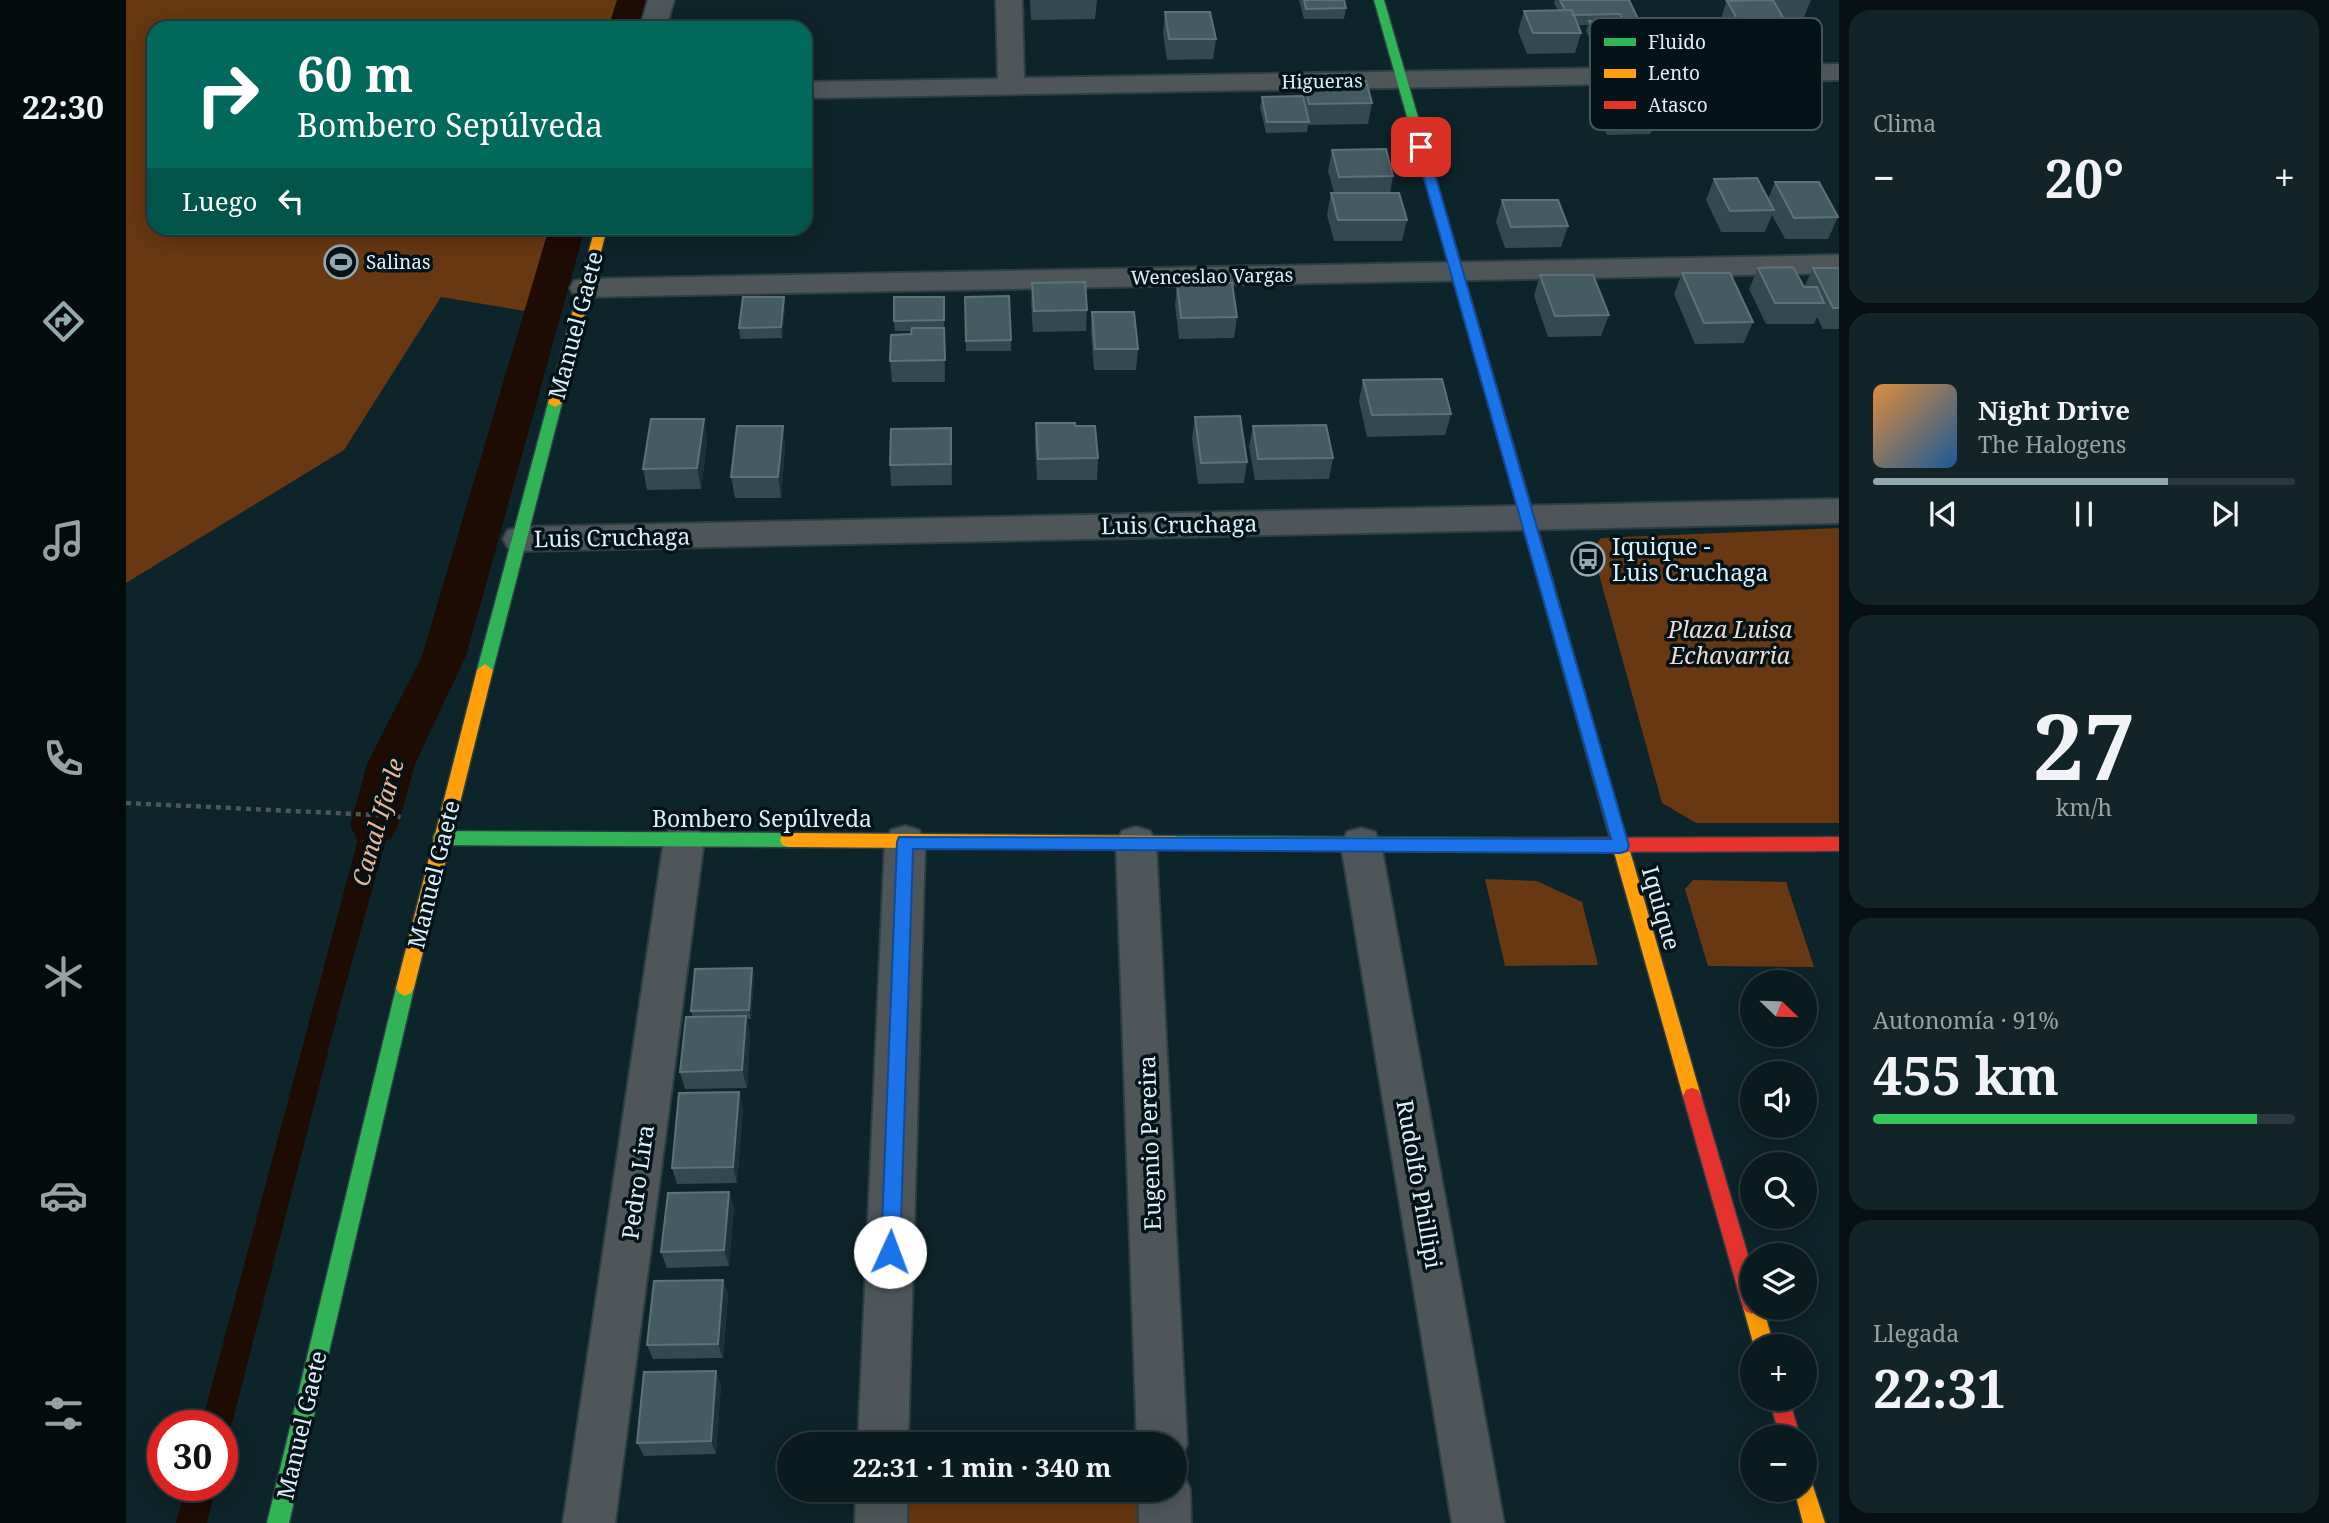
<!DOCTYPE html>
<html lang="es">
<head>
<meta charset="utf-8">
<style>
  :root { --surface:#0a1b20; --page:#132429; --text:#f1f3f6; --muted:#99a1a5; --line:#2a393e; --accent:#93a9b0 }
  body { margin:0; font-family:"Noto Serif",serif; background:var(--page); color:var(--text); height:100vh; display:flex; flex-direction:column; font-size:26px; white-space:nowrap }
  * { box-sizing:border-box; margin:0 }
  p { font-size:23px; color:var(--muted) }
  .icon { flex:none; width:38px; height:38px; fill:none; stroke:currentColor; stroke-width:2; stroke-linecap:round; stroke-linejoin:round }
  .map { position:relative; flex:1; overflow:hidden }
  .drawer { display:flex; flex-direction:column; gap:10px; padding:10px; background:#060f12; width:490px }
  .drawer>* { flex:none }
  .banner { position:absolute; left:21px; top:21px; width:665px; height:214px; border-radius:21px; box-shadow:0 4px 18px #0003,0 0 0 2px var(--line); background:#00695c; color:#fff; overflow:hidden }
  .needle { width:46px; rotate:113deg }
  .controls { position:absolute; left:1614px; top:970px; display:grid; gap:14px }
  .controls a { display:grid; place-items:center; width:77px; height:77px; border-radius:50%; background:var(--surface); box-shadow:0 4px 18px #0003,0 0 0 2px var(--line); font-size:35px }
  .speed { position:absolute; left:21px; top:1410px; display:flex; gap:14px; font-size:35px; font-weight:700; text-align:center }
  .speed>* { display:grid; place-content:center; width:91px; height:91px; border-radius:50%; background:var(--surface); box-shadow:0 4px 18px #0003,0 0 0 2px var(--line); line-height:1 }
  .speed .limit { border:10px solid #d22; background:#fff; color:#111 }
  .pin { position:absolute; display:grid; place-items:center; width:60px; height:60px; color:#fff; margin:-30px; border-radius:14px; box-shadow:0 4px 10px #0006 }
  .me { position:absolute; width:77px; margin:-38px; rotate:2deg; stroke-linejoin:round; filter:drop-shadow(0 0 5px #0008) }
  .turn { display:flex; align-items:center; gap:24px; height:147px; padding:0 35px; font-size:32px }
  .turn .icon { width:91px; height:91px; stroke-width:2.5 }
  .turn b { display:block; font-size:49px; line-height:60px }
  .then { display:flex; align-items:center; height:66px; padding:0 35px; background:#0003; gap:14px; font-size:26px }
  .big { font-size:52px; font-weight:700; line-height:1.1 }
  .drawer .card { flex:1; display:flex; flex-direction:column; justify-content:center; gap:10px; min-width:0; padding:0 24px; border-radius:21px; background:var(--page) }
  .drawer .dial { align-items:center; gap:0 }
  .dial b { font-size:91px; line-height:1 }
  .song { display:flex; align-items:center; gap:21px }
  .cover { width:84px; height:84px; border-radius:10px; background:linear-gradient(135deg,hsl(30 70% 55%),hsl(210 70% 35%)) }
  .played { height:7px; border-radius:4px; background:linear-gradient(90deg,var(--accent) 70%,var(--line) 70%) }
  .keys { display:flex; justify-content:space-around; direction:ltr }
  .heat { display:flex; justify-content:space-between; align-items:center; font-size:38px; direction:ltr }
  .charge { height:10px; border-radius:5px; background:linear-gradient(90deg,#34c759 91%,var(--line) 0) }
  .trip { position:absolute; left:651px; top:1432px; width:410px; height:70px; border-radius:35px; background:var(--surface); box-shadow:0 4px 18px #0003,0 0 0 2px var(--line); font-weight:700; line-height:70px; text-align:center }
  main { display:flex; flex:1; min-height:0 }
  .tabs { display:flex; flex-direction:column; width:126px; justify-content:space-around; align-items:center; background:#040b0d; color:var(--muted) }
  .tabs .icon { width:49px; height:49px }
  .tabs .active { color:var(--accent) }
  .tabs b { font-size:32px; color:var(--text) }
  .map>svg:first-child { display:block }
  .green { fill:#673811 }
  .water { fill:#1d0b04 }
  .lines { fill:none; stroke-linecap:round; stroke-linejoin:round }
  .canal { fill:#1d0b04; fill-rule:evenodd }
  .street-casing { stroke:#2c3f44; stroke-width:4 }
  .fast-casing { stroke:#2c3f44; stroke-width:3 }
  .slow-casing { stroke:#2c3f44; stroke-width:3 }
  .jam-casing { stroke:#2c3f44; stroke-width:3 }
  .path { stroke:#4b565a; stroke-width:4.5; stroke-dasharray:5 5; stroke-linecap:butt }
  .street { fill:#4e5659; fill-rule:evenodd }
  .fast { fill:#30b455; fill-rule:evenodd }
  .slow { fill:#ff9f0a; fill-rule:evenodd }
  .jam { fill:#e5322d; fill-rule:evenodd }
  .wall { fill:#324950 }
  .shaded-wall { fill:#1b3239 }
  .building { fill:#445b62; stroke:#5c7279; stroke-width:2 }
  .route { fill:#1a73e8; stroke:#114b97; stroke-width:2 }
  .labels { text-anchor:middle; dominant-baseline:central; stroke-width:7; stroke-linejoin:round; paint-order:stroke }
  .far-street-label { font-size:19px; fill:#dbf0f8; stroke:#031217 }
  .far-poi-label { font-size:19px; fill:#dbf0f8; stroke:#031217; text-anchor:start }
  .street-label { font-size:23px; fill:#dbf0f8; stroke:#031217 }
  .poi-label { font-size:23px; fill:#dbf0f8; stroke:#031217; text-anchor:start }
  .park-label { font-size:23px; font-style:italic; fill:#f0dbce; stroke:#031217 }
  .water-label { font-size:24px; font-style:italic; fill:#f3b58f; stroke:#031217 }
  .key { fill:#031217; stroke:#44555a; stroke-width:2 }
  .key-label { font-size:19px; fill:#dbf0f8 }
</style>
</head>
<body>
<main>
<nav class="tabs">
<b>22:30</b>
<svg class="icon active" aria-label="directions" viewBox="0 0 24 24"><path d="M12 3l9 9-9 9-9-9zM9 14v-3h6M13 9l2 2-2 2"/></svg>
<svg class="icon" aria-label="music" viewBox="0 0 24 24"><path d="M9 18V5l10-2v13"/><circle cx="6" cy="18" r="3"/><circle cx="16" cy="16" r="3"/></svg>
<svg class="icon" aria-label="phone" viewBox="0 0 24 24"><path d="M5 4h4l2 5-3 2q2 4 5 5l2-3 5 2v4C11 20 4 13 5 4z"/></svg>
<svg class="icon" aria-label="climate" viewBox="0 0 24 24"><path d="M12 3v18M4 7l16 10M4 17L20 7"/></svg>
<svg class="icon" aria-label="car" viewBox="0 0 24 24"><path d="M5 17H2v-5l4-1 3-4h7l3 4 3 1v5h-3M9 17h6M6 11h13"/><circle cx="7" cy="17" r="2"/><circle cx="17" cy="17" r="2"/></svg>
<svg class="icon" aria-label="filters" viewBox="0 0 24 24"><path d="M4 7h16M4 17h16"/><circle cx="9" cy="7" r="2"/><circle cx="15" cy="17" r="2"/></svg>
</nav>
<div class="map">
<svg width="1713" height="1523" viewBox="0 0 1713 1523">
  <rect width="100%" height="100%" fill="#0d242a"/>
  <!-- green -->
  <path class="green" d="M0,0H500L493,28H28V228H439L416,314L315,297L218,450L0,583Z
    M1713,528V823H1570L1536,803L1466,549L1475,538Z
    M1359,879L1411,881L1456,902L1472,965L1379,966Z
    M1567,880L1660,882L1688,967L1582,966L1559,889Z
    M782,1489H1024L1023,1523H782Z"/>
  <!-- water -->
  <path class="water" d="M251,763L281,764L214,1005L96,1462V1426H75L231,843L234,817Z
    M60,1486H90L81,1523H50Z"/>
  <g class="lines">
    <!-- canal -->
    <path class="canal" d="M491,0H521L514,28H482Z
      M423,228H459L340,656L289,764L272,825L265,839L248,845L231,839L224,825L241,764L296,656Z"/>
    <defs>
      <path id="street" d="M522,0H548L540,28H514Z
        M870,0H896L898,78L1713,64V80L679,98V82L872,79Z
        M1713,255V273L459,297L448,295L444,288L448,281L459,279Z
        M1713,499V523L394,551L382,548L377,539L382,530L394,527Z
        M558,824L572,828L578,840L489,1523H437L538,840L544,828Z
        M779,826L793,830L799,842L782,1444H732L759,842L765,830Z
        M1010,827L1024,831L1030,843L1061,1444L1054,1462L1048,1464V1444H1011L990,843L996,831Z
        M1235,828L1249,832L1255,844L1378,1523H1326L1215,844L1221,832Z
        M1048,1468L1056,1471L1064,1489L1065,1523H1013L1012,1489H1048Z
        M730,1489H782L781,1523H729Z"/>
      <path id="fast" d="M1248,0H1258L1419,555L1417,559H1407L1405,555Z
        M429,399L436,403L367,670L359,676L351,670L422,403Z
        M315,831L662,833L668,835L670,840L668,845L662,847L315,845L309,843L307,838L309,833Z
        M1048,836L1409,838L1415,840L1417,845L1415,850L1409,852L1048,850L1042,848L1040,843L1042,838Z
        M279,980L285,983L288,988L163,1523H141L270,988L273,983Z"/>
      <path id="slow" d="M469,228H481L436,403L429,407L422,403Z
        M359,664L367,670L288,988L285,993L279,996L273,993L270,988L351,670Z
        M1487,813L1493,815L1495,820L1575,1096L1572,1102L1566,1104L1560,1102L1557,1096L1479,820L1481,815Z
        M662,833L1048,836L1054,838L1056,843L1054,848L1048,850L662,847L656,845L654,840L656,835Z
        M1626,1298V1307H1637L1648,1346H1628L1617,1307L1620,1300Z
        M1678,1477L1685,1480L1699,1523H1677L1668,1489H1678Z"/>
      <path id="jam" d="M1412,550L1419,555L1495,820L1493,825H1481L1479,820L1405,555Z
        M1713,837V851L1409,852L1403,850L1401,845L1403,840L1409,838Z
        M1566,1088L1572,1090L1575,1096L1626,1269V1307H1634L1626,1314L1619,1311L1616,1304L1557,1096L1560,1090Z
        M1643,1398H1663L1674,1437H1654Z"/>
    </defs>
    <!-- street casing -->
    <use href="#street" class="street-casing"/>
    <!-- fast casing -->
    <use href="#fast" class="fast-casing"/>
    <!-- slow casing -->
    <use href="#slow" class="slow-casing"/>
    <!-- jam casing -->
    <use href="#jam" class="jam-casing"/>
    <!-- path -->
    <path class="path" d="M0,803L271,816L278,819"/>
    <!-- street -->
    <use href="#street" class="street"/>
    <!-- fast -->
    <use href="#fast" class="fast"/>
    <!-- slow -->
    <use href="#slow" class="slow"/>
    <!-- jam -->
    <use href="#jam" class="jam"/>
  </g>
  <!-- wall -->
  <path class="wall" d="M904,0H971L969,19L905,20Z
    M1173,0H1218L1220,8L1218,19H1178Z
    M1429,0H1503L1515,25L1512,35H1501L1506,45L1502,55H1471L1460,31L1462,25H1452L1455,33L1449,53L1401,54L1392,31L1398,11H1432L1428,3Z
    M1599,0H1685L1678,17L1657,18L1662,26L1654,46H1607L1594,21L1600,3Z
    M1039,12L1090,39L1087,59L1041,60L1037,33Z
    M1471,79L1531,114L1524,134L1481,135L1465,100Z
    M1177,81L1246,103L1242,124L1182,125L1181,132L1140,133L1134,107L1136,97L1175,96Z
    M1206,150L1267,176L1264,193L1281,220L1276,241H1208L1201,215L1205,193H1208L1202,171Z
    M1588,179L1642,199L1649,182L1712,217L1702,239H1659L1646,215L1639,232H1595L1580,200Z
    M1376,200L1442,226L1435,247L1379,248L1370,222Z
    M1632,268L1678,287L1687,268H1713V329H1697L1691,317L1688,324H1640L1623,289Z
    M1556,273L1627,322L1618,343L1569,344L1548,294Z
    M1414,275L1483,315L1475,336L1422,337L1408,296Z
    M906,283L961,310L960,331L907,332L905,304Z
    M1051,284L1111,317L1108,338L1053,339L1049,305Z
    M658,297L659,307L656,338L614,339L613,328Z
    M818,297L819,382H766L764,361L785,334V331H769L768,321Z
    M839,297L885,340V351H840Z
    M966,312L1012,349L1010,370H968L965,333Z
    M1237,380L1325,414L1319,435L1241,437L1233,401Z
    M1069,417L1121,462L1118,483L1072,484L1066,438Z
    M578,419L581,440L575,489L521,490L517,469Z
    M910,423L949,426L972,458L971,480H911L909,444Z
    M657,426L659,447L655,498H609L605,477Z
    M1127,426L1207,458L1203,479L1129,480L1123,447Z
    M825,428L826,485L765,486L764,465Z
    M626,968L628,977L625,1019H621L624,1034L621,1088L559,1089L554,1072L567,1017L565,1011Z
    M613,1092L617,1109L611,1183L551,1184L546,1168Z
    M603,1192L608,1208L603,1266L541,1268L535,1252Z
    M597,1280L602,1295L597,1358L527,1359L521,1345Z
    M595,1384L590,1454L518,1456L511,1443Z"/>
  <!-- shaded-wall -->
  <path class="shaded-wall" d="M658,297L659,307L656,338L655,327Z
    M578,419L581,440L575,489L571,468Z
    M657,426L659,447L655,498L652,477Z
    M626,968L628,977L625,1019L623,1010Z
    M620,1016L624,1034L621,1088L616,1070Z
    M613,1092L617,1109L611,1183L607,1167Z
    M603,1192L608,1208L603,1266L598,1250Z
    M597,1280L602,1295L597,1358L592,1344Z
    M590,1371L595,1384L590,1454L585,1441Z"/>
  <!-- building -->
  <path class="building" d="M1178,0H1218L1220,8L1180,9Z
    M1434,0H1503L1515,25H1499L1494,14L1447,15L1446,10H1439Z
    M1608,0H1639L1609,1Z
    M1647,0L1662,26H1615L1601,1Z
    M1446,10L1455,33H1407L1398,11Z
    M1039,12H1084L1090,39H1043Z
    M1494,20L1506,45H1474L1463,21Z
    M1177,81H1240L1246,103L1183,104Z
    M1177,96L1183,122H1141L1136,97Z
    M1260,149L1267,176L1213,177L1206,150Z
    M1631,178L1648,210L1604,211L1588,179Z
    M1649,182H1693L1712,217L1668,218Z
    M1205,193H1273L1281,220H1212Z
    M1376,200H1432L1442,226L1385,227Z
    M1667,267L1678,287H1691L1698,303H1649L1632,268Z
    M1687,268H1713V308H1707Z
    M1556,273H1604L1627,322L1578,323Z
    M1414,275H1467L1483,315L1429,316Z
    M959,282L961,310L908,311L906,283Z
    M1106,283L1111,317L1055,318L1051,284Z
    M883,296L885,340L840,341L839,297Z
    M617,297H658L655,327L613,328Z
    M768,297H818V320L768,321Z
    M966,312H1008L1012,349H969Z
    M786,328H818L819,360L764,361L765,335L785,334Z
    M1316,379L1325,414L1246,415L1237,380Z
    M1114,416L1121,462L1075,463L1069,417Z
    M525,419H578L571,468L517,469Z
    M910,423H949V426H969L972,458L912,459Z
    M1200,425L1207,458L1132,459L1127,426Z
    M611,426H657L652,477H605Z
    M825,428V464L764,465L765,429Z
    M626,968L623,1010L565,1011L569,969Z
    M620,1016L616,1070L554,1072L560,1017Z
    M613,1092L607,1167L546,1168L553,1093Z
    M603,1192L598,1250L535,1252L542,1193Z
    M597,1280L592,1344L521,1345L528,1281Z
    M590,1371L585,1441L511,1443L518,1372Z"/>
  <!-- route -->
  <path class="route" d="M1295,144L1301,147L1503,846L1501,851L1495,853L787,849L774,1252L771,1259L764,1262L758,1259L755,1252L771,842L773,837L1485,839L1289,147Z"/>
  <!-- icons -->
  <defs>
    <symbol id="stadium-ring" viewBox="-11 -11 22 22"><circle r="9.5" fill="#031217" stroke="#93a9b0" stroke-width="1.5"/><path d="M0-5a6.5 5 0 1 0 0 10a6.5 5 0 1 0 0-10ZM-3.5-1.8h7v3.6h-7Z" fill="#93a9b0"/></symbol>
    <symbol id="bus-ring" viewBox="-11 -11 22 22"><circle r="9.5" fill="#031217" stroke="#93a9b0" stroke-width="1.5"/><path d="M-5-6H5V4H4V6H2V4H-2V6H-4V4H-5ZM-3.5-4V0h7V-4ZM-3.5 1.2v1.5H-2V1.2ZM2 1.2v1.5H3.5V1.2Z" fill="#93a9b0"/></symbol>
  </defs>
  <g fill-rule="evenodd">
    <use href="#stadium-ring" x="196" y="243" width="38" height="38"/>
    <use href="#bus-ring" x="1443" y="540" width="38" height="38"/>
  </g>
  <g class="labels">
    <!-- far-street labels -->
    <g class="far-street-label">
      <text transform="translate(1196 81) rotate(-1)">Higueras</text>
      <text transform="translate(1086 276) rotate(-1)">Wenceslao Vargas</text>
    </g>
    <!-- far-poi labels -->
    <g class="far-poi-label">
      <text x="240" y="262">Salinas</text>
    </g>
    <!-- street labels -->
    <g class="street-label">
      <text transform="translate(449 325) rotate(-75)">Manuel Gaete</text>
      <text transform="translate(1053 524) rotate(-1)">Luis Cruchaga</text>
      <text transform="translate(486 537) rotate(-1)">Luis Cruchaga</text>
      <text x="636" y="818">Bombero Sepúlveda</text>
      <text transform="translate(307 874) rotate(-76)">Manuel Gaete</text>
      <text transform="translate(1536 908) rotate(74)">Iquique</text>
      <text transform="translate(1023 1143) rotate(-92)">Eugenio Pereira</text>
      <text transform="translate(511 1182) rotate(-82)">Pedro Lira</text>
      <text transform="translate(1294 1184) rotate(80)">Rudolfo Phillipi</text>
      <text transform="translate(175 1425) rotate(-77)">Manuel Gaete</text>
    </g>
    <!-- poi labels -->
    <g class="poi-label">
      <text x="1486" y="546">Iquique -<tspan x="1486" dy="26">Luis Cruchaga</tspan></text>
    </g>
    <!-- park labels -->
    <g class="park-label">
      <text x="1604" y="629">Plaza Luisa<tspan x="1604" dy="26">Echavarria</tspan></text>
    </g>
    <!-- water labels -->
    <g class="water-label">
      <text transform="translate(251 822) rotate(-74)">Canal Ifarle</text>
    </g>
  </g>
  <!-- legend -->
  <rect x="1464" y="18" width="232" height="112" rx="10" class="key"/>
  <rect x="1478" y="38" width="32" height="8" fill="#30b455"/>
  <rect x="1478" y="69" width="32" height="9" fill="#ff9f0a"/>
  <rect x="1478" y="101" width="32" height="8" fill="#e5322d"/>
  <g class="key-label">
    <text x="1522" y="49">Fluido</text>
    <text x="1522" y="80">Lento</text>
    <text x="1522" y="112">Atasco</text>
  </g>
</svg>
<div class="controls">
<a><svg class="needle" viewBox="-14 -14 28 28"><path d="M0-13l5 13h-10z" fill="#e53935"/><path d="M0 13l5-13h-10z" fill="#99a1a5"/></svg></a>
<a><svg class="icon" aria-label="sound" viewBox="0 0 24 24"><path d="M4 9h4l5-4v14l-5-4H4zM17 9q2 3 0 6"/></svg></a>
<a><svg class="icon" aria-label="search" viewBox="0 0 24 24"><circle cx="10" cy="10" r="6"/><path d="M15 15l6 6"/></svg></a>
<a><svg class="icon" aria-label="layers" viewBox="0 0 24 24"><path d="M12 4l9 5-9 5-9-5zM3 14l9 5 9-5"/></svg></a>
<a>+</a>
<a>−</a>
</div>
<div class="speed"><div class="limit">30</div></div>
<div class="pin" style="left:1295px;top:147px;background:#d93025"><svg class="icon" aria-label="arrive" viewBox="0 0 24 24"><path d="M6 21V4h12l-3 4 3 4H6"/></svg></div>
<svg class="me" style="left:764px;top:1252px" viewBox="-20 -20 40 40"><circle r="19" fill="#fff"/><path d="M0-13L10 11 0 6-10 11z" fill="#1a73e8"/></svg>
<div class="trip">22:31 · 1 min · 340 m</div>
<div class="banner">
<div class="turn"><svg class="icon" aria-label="right" viewBox="0 0 24 24"><path d="M7 20v-9h11M14 6l5 5-5 5"/></svg><div><b>60 m</b>Bombero Sepúlveda</div></div>
<div class="then">Luego<svg class="icon" aria-label="left" viewBox="0 0 24 24"><path d="M17 20v-9H6M10 6l-5 5 5 5"/></svg></div>
</div>
</div>
<section class="drawer">
<div class="card"><p>Clima</p>
<div class="heat"><a>−</a><b class="big">20°</b><a>+</a></div>
</div>
<div class="card">
<div class="song"><i class="cover"></i><div><b>Night Drive</b><p>The Halogens</p></div></div>
<div class="played"></div>
<div class="keys"><svg class="icon" aria-label="previous" viewBox="0 0 24 24"><path d="M18 5L8 12l10 7zM5 5v14"/></svg><svg class="icon" aria-label="pause" viewBox="0 0 24 24"><path d="M8 5v14M16 5v14"/></svg><svg class="icon" aria-label="next" viewBox="0 0 24 24"><path d="M6 5l10 7-10 7zM19 5v14"/></svg></div>
</div>
<div class="card dial"><b>27</b><p>km/h</p></div>
<div class="card"><p>Autonomía · 91%</p><b class="big">455 km</b><div class="charge"></div></div>
<div class="card"><p>Llegada</p><b class="big">22:31</b></div>
</section>
</main>
</body>
</html>
